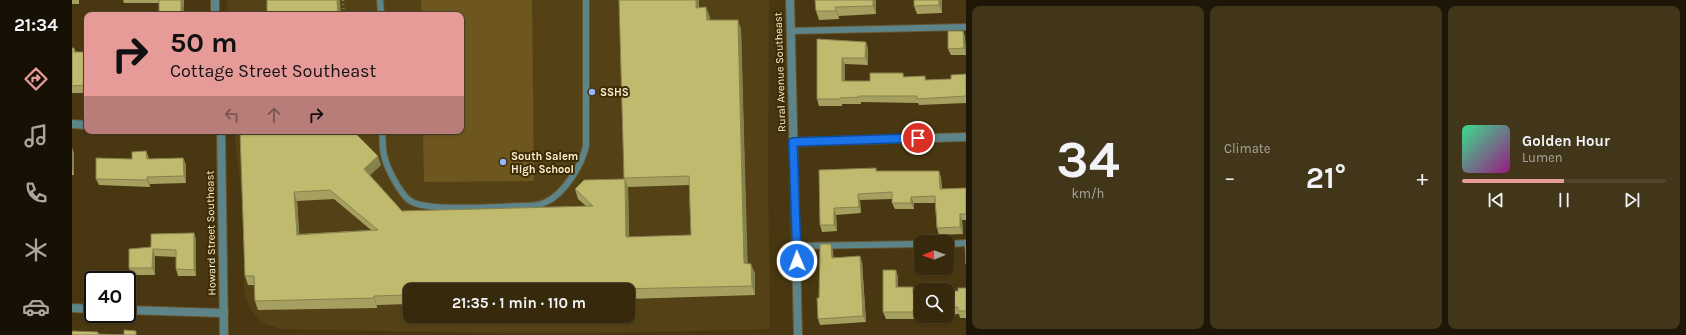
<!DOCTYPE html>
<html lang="en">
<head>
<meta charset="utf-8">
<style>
  :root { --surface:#36290c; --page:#41351a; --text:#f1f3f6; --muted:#aaa69d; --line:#50452d; --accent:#e69b98 }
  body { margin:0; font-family:Karla,sans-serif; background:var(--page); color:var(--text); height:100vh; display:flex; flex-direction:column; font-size:15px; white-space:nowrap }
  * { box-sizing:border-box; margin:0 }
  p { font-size:13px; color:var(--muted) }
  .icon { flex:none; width:22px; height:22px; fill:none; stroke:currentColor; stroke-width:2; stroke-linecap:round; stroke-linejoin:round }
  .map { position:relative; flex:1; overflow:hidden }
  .drawer { display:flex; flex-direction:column; gap:6px; padding:6px; background:#1e1707; width:720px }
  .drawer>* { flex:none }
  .hud { position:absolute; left:12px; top:12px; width:380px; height:122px; border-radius:8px; box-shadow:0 1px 3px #0004,0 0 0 1px var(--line); background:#e69b98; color:#111; overflow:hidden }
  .needle { width:26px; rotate:269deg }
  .tools { position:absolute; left:842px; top:235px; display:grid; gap:8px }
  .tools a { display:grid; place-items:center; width:40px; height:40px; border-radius:8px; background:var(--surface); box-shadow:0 1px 3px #0004,0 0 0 1px var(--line); font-size:20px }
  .speed { position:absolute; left:12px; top:271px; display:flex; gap:8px; font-size:20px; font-weight:700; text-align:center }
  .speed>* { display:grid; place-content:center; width:52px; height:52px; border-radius:50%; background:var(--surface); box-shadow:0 1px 3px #0004,0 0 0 1px var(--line); line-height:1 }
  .speed .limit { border:2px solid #111; border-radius:6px; background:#fff; color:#111 }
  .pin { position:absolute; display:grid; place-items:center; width:34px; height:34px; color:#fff; margin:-17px; border:2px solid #fff; border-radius:50%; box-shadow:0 1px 4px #0007 }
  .me { position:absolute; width:44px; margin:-22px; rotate:359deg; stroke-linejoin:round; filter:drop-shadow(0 0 3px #0008) }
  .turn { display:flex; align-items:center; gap:14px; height:84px; padding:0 20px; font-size:18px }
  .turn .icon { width:52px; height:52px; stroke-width:2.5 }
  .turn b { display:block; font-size:28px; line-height:34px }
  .lanes { display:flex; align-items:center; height:38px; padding:0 20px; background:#0003; justify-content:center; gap:20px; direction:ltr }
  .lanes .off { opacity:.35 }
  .big { font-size:30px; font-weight:700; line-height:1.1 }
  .drawer .card { flex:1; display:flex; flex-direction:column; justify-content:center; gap:6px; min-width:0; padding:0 14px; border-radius:8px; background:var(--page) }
  .drawer .dial { align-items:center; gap:0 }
  .dial b { font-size:52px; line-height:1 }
  .song { display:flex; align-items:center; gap:12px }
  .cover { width:48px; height:48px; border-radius:6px; background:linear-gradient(135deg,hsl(150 70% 55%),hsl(310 70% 35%)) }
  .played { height:4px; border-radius:2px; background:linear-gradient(90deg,var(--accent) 50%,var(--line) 50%) }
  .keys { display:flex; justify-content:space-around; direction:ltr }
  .heat { display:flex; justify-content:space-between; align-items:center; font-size:22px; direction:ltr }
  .drawer .tiles { flex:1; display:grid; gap:6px; grid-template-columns:repeat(3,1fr) }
  .trip { position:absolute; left:331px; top:283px; width:232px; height:40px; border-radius:8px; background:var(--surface); box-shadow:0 1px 3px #0004,0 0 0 1px var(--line); font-weight:700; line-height:40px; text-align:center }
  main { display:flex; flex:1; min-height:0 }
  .tab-bar { display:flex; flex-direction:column; width:72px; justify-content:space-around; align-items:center; background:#161005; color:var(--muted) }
  .tab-bar .icon { width:28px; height:28px }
  .tab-bar .active { color:var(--accent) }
  .tab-bar b { font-size:18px; color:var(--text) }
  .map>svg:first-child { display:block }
  .built { fill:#544216; fill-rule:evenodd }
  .green { fill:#6e561f }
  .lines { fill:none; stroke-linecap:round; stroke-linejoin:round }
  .service-casing { stroke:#65542f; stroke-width:8 }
  .minor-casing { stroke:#65542f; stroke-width:10 }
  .tertiary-casing { stroke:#65542f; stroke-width:10 }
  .path { stroke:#837350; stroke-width:2.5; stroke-dasharray:1 3; stroke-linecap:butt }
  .service { stroke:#5d8589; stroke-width:6 }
  .minor { stroke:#5d8589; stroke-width:8 }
  .tertiary { stroke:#5d8589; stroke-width:8 }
  .wall { fill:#a5a05f; fill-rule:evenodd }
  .shaded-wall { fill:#86824d }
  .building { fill:#c0ba6e; stroke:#86824d; fill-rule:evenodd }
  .route-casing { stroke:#114b97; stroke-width:10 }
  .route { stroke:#1a73e8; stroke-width:7 }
  .poi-dot { fill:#95b6fd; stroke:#3d2d04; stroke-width:1.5 }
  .labels { text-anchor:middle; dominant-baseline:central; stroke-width:4; stroke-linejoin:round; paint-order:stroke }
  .street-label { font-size:11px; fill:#fdefd3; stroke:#3d2d04 }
  .poi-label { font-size:11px; font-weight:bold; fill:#fdefd3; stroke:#3d2d04; text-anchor:start }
</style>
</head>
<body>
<main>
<nav class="tab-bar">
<b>21:34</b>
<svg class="icon active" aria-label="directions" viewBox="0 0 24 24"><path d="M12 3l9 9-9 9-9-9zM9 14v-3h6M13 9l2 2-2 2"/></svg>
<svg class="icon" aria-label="music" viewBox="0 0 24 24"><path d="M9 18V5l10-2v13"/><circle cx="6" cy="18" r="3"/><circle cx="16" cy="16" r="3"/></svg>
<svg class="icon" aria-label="phone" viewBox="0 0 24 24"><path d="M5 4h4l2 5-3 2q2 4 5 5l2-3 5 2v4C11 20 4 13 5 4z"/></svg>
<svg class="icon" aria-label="climate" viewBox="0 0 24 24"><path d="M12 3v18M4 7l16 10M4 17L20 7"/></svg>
<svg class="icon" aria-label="car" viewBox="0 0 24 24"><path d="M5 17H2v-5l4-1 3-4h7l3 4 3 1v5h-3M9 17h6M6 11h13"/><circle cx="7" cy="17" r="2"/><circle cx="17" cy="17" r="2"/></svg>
</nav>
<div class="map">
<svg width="894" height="335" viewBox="0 0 894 335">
  <rect width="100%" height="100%" fill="#483710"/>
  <!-- built -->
  <path class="built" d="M155,0H697L696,179L698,329L532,333H426L208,329L191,323L183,315L176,304L172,290L170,199L162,131H389V15H155ZM338,290H556V316H338Z"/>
  <!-- green -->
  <path class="green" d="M349,0H460L462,181L352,182L351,131H389V15H350Z"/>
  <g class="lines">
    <defs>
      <path id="service" d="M308,0L309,15
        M718,31L894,27
        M310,131C311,139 310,148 312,155C314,167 328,193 337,200C352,213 430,206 452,206C460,206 467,206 474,202C492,194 510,165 514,146V0
        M875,244L894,243
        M724,246L849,244"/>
      <path id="minor" d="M0,124L15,125
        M721,142L894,137
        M0,308L21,309
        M55,310L152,313"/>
      <path id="tertiary" d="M143,0V15
        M718,0L726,335
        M149,131L152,335"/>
    </defs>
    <!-- service casing -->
    <use href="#service" class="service-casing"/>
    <!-- minor casing -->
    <use href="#minor" class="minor-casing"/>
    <!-- tertiary casing -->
    <use href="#tertiary" class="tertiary-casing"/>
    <!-- path -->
    <path class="path" d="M271,0L272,15"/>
    <!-- service -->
    <use href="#service" class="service"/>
    <!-- minor -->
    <use href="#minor" class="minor"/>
    <!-- tertiary -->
    <use href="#tertiary" class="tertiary"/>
  </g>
  <!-- wall -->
  <path class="wall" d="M0,0H7V4H0Z
    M51,0H112L111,15H87V3H52Z
    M743,0H804V14L767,16V19L747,20L744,11Z
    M842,0H870V13L845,14L842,6Z
    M627,8L638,17V20L669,29L675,264L683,273V295L556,299V290H338V304L305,305V308L186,310L183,301L182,285H176L173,276L168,131L309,165L298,175L330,211L514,206L506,199L503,189L552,179V178ZM617,185L619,235L557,237L556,187ZM262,199L299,230L227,234L225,201Z
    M891,31L893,37L894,55H879L876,49Z
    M745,39L796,48V65L773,64V81H798L831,73L832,77L853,76L854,80L879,79L894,74V103L847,105L846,103L789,102V104H770V106H747L745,99Z
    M0,48H2L4,52H15V93H0Z
    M0,148L2,154V175H0Z
    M74,151L77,159L111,158L114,165V183L78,184V187L27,185L24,179Z
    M747,170L805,171L869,177L870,189L894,188V220H890L891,234L867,235L865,228L863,203H842V209H823L820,203V199L788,200L789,213L764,215L765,231L750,232L748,225Z
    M122,233L124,240V276H106L104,269V257L83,256V275H59L57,268L79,247Z
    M761,250V257L790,262L794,322L748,325L746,319Z
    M826,276V287H841L843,293L849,292V316H843V319H814L811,312Z
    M894,288V318H888L887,314L875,315V291H886Z"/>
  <!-- shaded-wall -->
  <path class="shaded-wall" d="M109,0H112L111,15H109Z
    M265,0H268V1L269,15L266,14Z
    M624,0H627V17L624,8Z
    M801,0H804V14L801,6Z
    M867,0H870V13L867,5Z
    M634,7L638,17V30L635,20Z
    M763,7L767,16V19L764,11Z
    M666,20L669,29L676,273L672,263Z
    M891,31L893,37L894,54L892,48Z
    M794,42L796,48V65L793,58Z
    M770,58L773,64V88L770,81Z
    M0,148L2,154V175L0,168Z
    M74,151L77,158V166L75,159Z
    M306,156L309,165L295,178L292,169Z
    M111,158L114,165V183L112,176Z
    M867,171L869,177L870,196L868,189Z
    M75,177L78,184V187L75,180Z
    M553,179L556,188L557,246L554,237Z
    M222,192L225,201L228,244L225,235Z
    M786,194L788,200L789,213L787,207Z
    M839,197L842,203V209L839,203Z
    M762,208L764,215L765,231L762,225Z
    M888,214L890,220L891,234L888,227Z
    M122,233L124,240V276L122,270Z
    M759,244L761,250L762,264L760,258Z
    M81,249L83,256V275L80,268Z
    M788,256L790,262L794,322L791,316Z
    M679,264L683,273V295L680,286Z
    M824,270L826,276V294L824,287Z
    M302,296L305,305V308L302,298Z
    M841,310L843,316V319L841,312Z"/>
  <!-- building -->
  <path class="building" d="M87,0H109V15H87Z
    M195,0H265L266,14L295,13L296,15H195Z
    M547,0H624V8L634,7L635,20H666L672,263L679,264L680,286L546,289V290H338V295L302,296V298L183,301L182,276H173L168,131H281L306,156L292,169L330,211L521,206L503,189L512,180L553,179L554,237L619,235L617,176L552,178ZM258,190L306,230L225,235L222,192Z
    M743,0H801V6L763,7L764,11H744Z
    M842,0H867V5L842,6Z
    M876,31H891L892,48L876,49Z
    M745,39L794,42L793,58H770V81H798V73H831V77L853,76V80L879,79V75L894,74V96L845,99V96H787V97L768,98V99H745Z
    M0,48H2V52H15V85L0,86Z
    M74,151L75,159L111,158L112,176L75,177V180L24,179V158L60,159V152Z
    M804,168V171H867L868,189L894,188V214H888V227L865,228L863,196L839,197V203H820V192L786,194L787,207L762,208V225H748L747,170Z
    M122,233V270L104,269V250L81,249L80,268H57V249L79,247V234Z
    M748,244H759L760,258L788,256L791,316L746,319L745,298H747Z
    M893,245H894V264Z
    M811,270H824V287H841V293L849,292V309L841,310V312H811Z
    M886,288H894V311H886V307L875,308V291H886Z
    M52,330L64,331V335H0V331L26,332V334L52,335Z"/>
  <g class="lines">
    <defs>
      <path id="route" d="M725,261L721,142L846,138"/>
    </defs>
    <!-- route casing -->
    <use href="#route" class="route-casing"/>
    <!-- route -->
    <use href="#route" class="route"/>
  </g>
  <!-- markers -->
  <g class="poi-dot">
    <circle cx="520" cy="92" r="4"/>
    <circle cx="431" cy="162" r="4"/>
  </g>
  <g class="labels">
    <!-- street labels -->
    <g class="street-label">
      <text transform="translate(708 72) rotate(-92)">Rural Avenue Southeast</text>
      <text transform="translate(139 233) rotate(-91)">Howard Street Southeast</text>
    </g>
    <!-- poi labels -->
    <g class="poi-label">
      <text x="528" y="92">SSHS</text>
      <text x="439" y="156">South Salem<tspan x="439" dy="13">High School</tspan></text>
    </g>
  </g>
</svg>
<div class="tools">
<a><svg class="needle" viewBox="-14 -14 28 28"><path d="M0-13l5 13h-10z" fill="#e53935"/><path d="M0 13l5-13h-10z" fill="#aaa69d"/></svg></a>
<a><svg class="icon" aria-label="search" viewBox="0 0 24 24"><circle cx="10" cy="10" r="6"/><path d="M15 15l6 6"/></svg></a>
</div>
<div class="speed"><div class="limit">40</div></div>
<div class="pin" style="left:846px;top:138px;background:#d93025"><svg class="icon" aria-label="arrive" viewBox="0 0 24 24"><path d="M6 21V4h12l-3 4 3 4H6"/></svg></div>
<svg class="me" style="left:725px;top:261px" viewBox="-20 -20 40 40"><circle r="17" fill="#1a73e8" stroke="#fff" stroke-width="3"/><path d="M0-11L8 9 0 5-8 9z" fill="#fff"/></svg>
<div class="trip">21:35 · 1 min · 110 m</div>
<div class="hud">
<div class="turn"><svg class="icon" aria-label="right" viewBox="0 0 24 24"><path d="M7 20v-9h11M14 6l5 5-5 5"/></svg><div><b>50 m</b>Cottage Street Southeast</div></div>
<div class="lanes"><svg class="icon off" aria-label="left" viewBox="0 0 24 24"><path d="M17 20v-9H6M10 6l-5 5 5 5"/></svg><svg class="icon off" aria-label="ahead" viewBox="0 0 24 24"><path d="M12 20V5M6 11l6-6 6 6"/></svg><svg class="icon" aria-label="right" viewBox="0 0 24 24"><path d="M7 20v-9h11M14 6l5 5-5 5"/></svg></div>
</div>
</div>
<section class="drawer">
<div class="tiles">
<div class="card dial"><b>34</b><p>km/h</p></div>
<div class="card"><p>Climate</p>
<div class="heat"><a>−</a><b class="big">21°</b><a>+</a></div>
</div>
<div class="card">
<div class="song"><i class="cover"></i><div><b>Golden Hour</b><p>Lumen</p></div></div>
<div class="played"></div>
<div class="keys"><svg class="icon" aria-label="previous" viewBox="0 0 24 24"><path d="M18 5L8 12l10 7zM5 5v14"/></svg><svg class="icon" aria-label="pause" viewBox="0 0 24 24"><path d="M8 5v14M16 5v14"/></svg><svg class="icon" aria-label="next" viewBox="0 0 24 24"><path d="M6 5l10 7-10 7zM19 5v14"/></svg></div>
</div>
</div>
</section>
</main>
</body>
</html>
